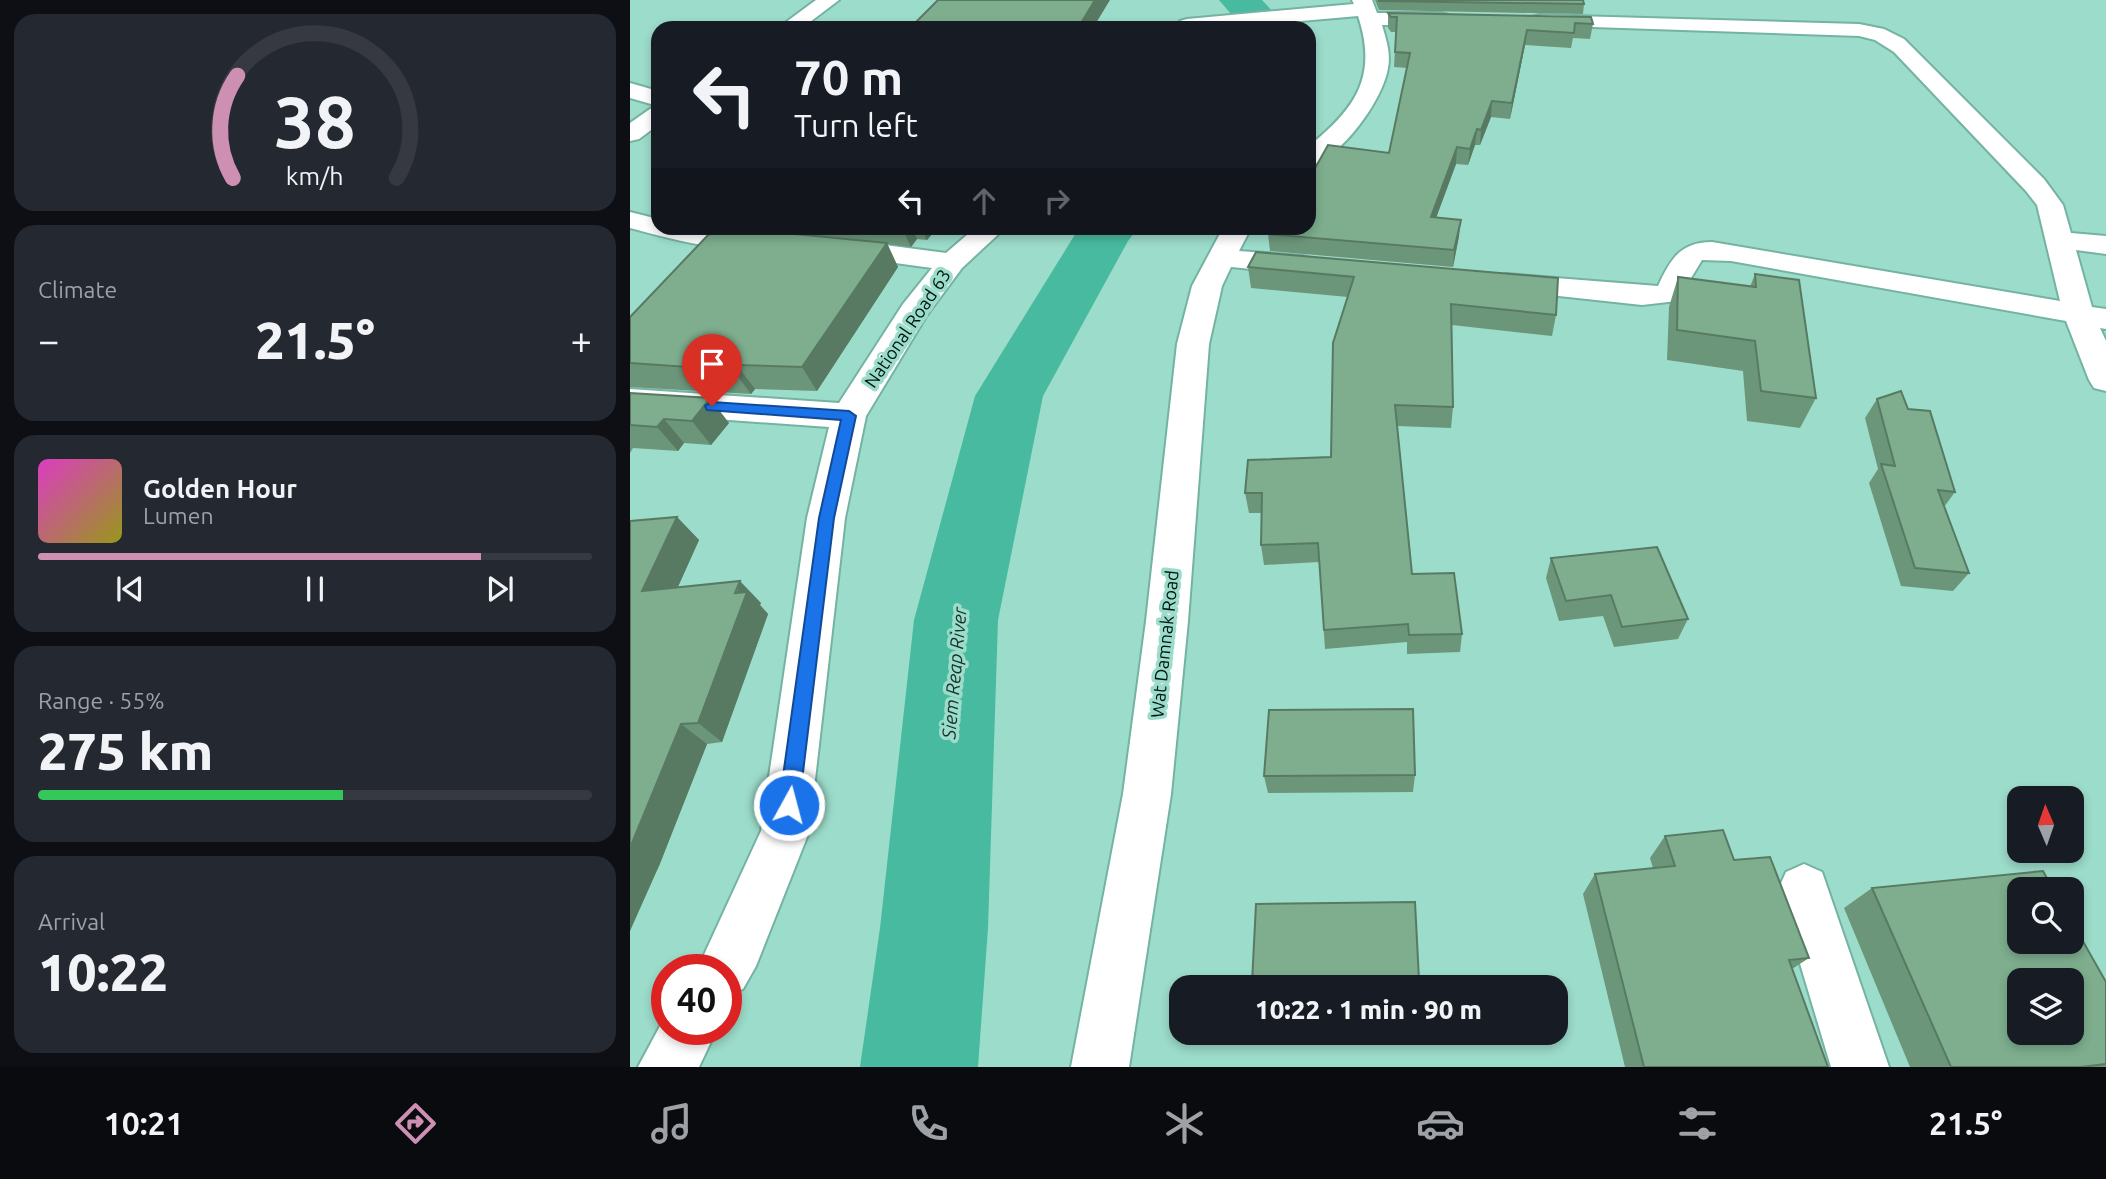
<!DOCTYPE html>
<html lang="en">
<head>
<meta charset="utf-8">
<style>
  :root { --surface:#171b24; --page:#242831; --text:#f1f3f6; --muted:#9ea1a6; --line:#363941; --accent:#cd90b2 }
  body { margin:0; font-family:Ubuntu,sans-serif; background:var(--page); color:var(--text); height:100vh; display:flex; flex-direction:column; font-size:26px; white-space:nowrap }
  * { box-sizing:border-box; margin:0 }
  p { font-size:23px; color:var(--muted) }
  .icon { flex:none; width:38px; height:38px; fill:none; stroke:currentColor; stroke-width:2; stroke-linecap:round; stroke-linejoin:round }
  .map { position:relative; flex:1; overflow:hidden }
  .drawer { display:flex; flex-direction:column; gap:14px; padding:14px; background:#0d0f14; width:630px }
  .drawer>* { flex:none }
  .hud { position:absolute; left:21px; top:21px; width:665px; height:214px; border-radius:21px; box-shadow:0 4px 10px #0003; background:#171b24; color:var(--text); overflow:hidden }
  .needle { width:46px; rotate:358deg }
  .buttons { position:absolute; left:1377px; top:786px; display:grid; gap:14px }
  .buttons a { display:grid; place-items:center; width:77px; height:77px; border-radius:14px; background:var(--surface); box-shadow:0 4px 10px #0003; font-size:35px }
  .speed { position:absolute; left:21px; top:954px; display:flex; gap:14px; font-size:35px; font-weight:700; text-align:center }
  .speed>* { display:grid; place-content:center; width:91px; height:91px; border-radius:50%; background:var(--surface); box-shadow:0 4px 10px #0003; line-height:1 }
  .speed .limit { border:10px solid #d22; background:#fff; color:#111 }
  .pin { position:absolute; display:grid; place-items:center; width:60px; height:60px; color:#fff; margin:-72px -30px; border-radius:50% 50% 50% 0; rotate:-45deg; box-shadow:0 0 7px #0007 }
  .pin .icon { rotate:45deg }
  .me { position:absolute; width:77px; margin:-38px; rotate:7deg; stroke-linejoin:round; filter:drop-shadow(0 0 5px #0008) }
  .turn { display:flex; align-items:center; gap:24px; height:147px; padding:0 28px; font-size:32px }
  .turn .icon { width:91px; height:91px; stroke-width:2.5 }
  .turn b { display:block; font-size:49px; line-height:60px }
  .lanes { display:flex; align-items:center; height:66px; padding:0 28px; background:#0003; justify-content:center; gap:35px; direction:ltr }
  .lanes .off { opacity:.35 }
  .big { font-size:52px; font-weight:800; line-height:1.1 }
  .drawer .widget { flex:1; display:flex; flex-direction:column; justify-content:center; gap:10px; min-width:0; padding:0 24px; border-radius:21px; background:var(--page) }
  .drawer .dial { align-items:center; gap:0 }
  .dial svg { height:182px; overflow:visible; fill:none; stroke:var(--line); stroke-width:7; stroke-linecap:round; text-anchor:middle }
  .dial text { fill:var(--text); stroke:none }
  .song { display:flex; align-items:center; gap:21px }
  .cover { width:84px; height:84px; border-radius:10px; background:linear-gradient(135deg,hsl(310 70% 55%),hsl(60 70% 35%)) }
  .played { height:7px; border-radius:4px; background:linear-gradient(90deg,var(--accent) 80%,var(--line) 80%) }
  .keys { display:flex; justify-content:space-around; direction:ltr }
  .heat { display:flex; justify-content:space-between; align-items:center; font-size:38px; direction:ltr }
  .charge { height:10px; border-radius:5px; background:linear-gradient(90deg,#34c759 55%,var(--line) 0) }
  .trip { position:absolute; left:539px; top:975px; width:399px; height:70px; border-radius:21px; background:var(--surface); box-shadow:0 4px 10px #0003; font-weight:800; line-height:70px; text-align:center }
  .menu { display:flex; height:112px; justify-content:space-around; align-items:center; background:#090b0e; color:var(--muted) }
  .menu .icon { width:49px; height:49px }
  .menu .selected { color:var(--accent) }
  .menu b { font-size:32px; color:var(--text) }
  main { display:flex; flex:1; min-height:0 }
  .map>svg:first-child { display:block }
  .lines { fill:none; stroke-linecap:round; stroke-linejoin:round }
  .river { fill:#48ba9f; fill-rule:evenodd }
  .minor-casing { stroke:#74b3a2; stroke-width:4 }
  .minor { fill:#fff; fill-rule:evenodd }
  .wall { fill:#6c967a }
  .shaded-wall { fill:#587a63 }
  .building { fill:#7eae8e; stroke:#587a63; stroke-width:2; fill-rule:evenodd }
  .route { fill:#1a73e8; stroke:#114b97; stroke-width:2 }
  .labels { text-anchor:middle; dominant-baseline:central; stroke-width:7; stroke-linejoin:round; paint-order:stroke }
  .street-label { font-size:18px; fill:#00150f; stroke:#9cdcca }
  .water-label { font-size:19px; font-style:italic; fill:#18312a; stroke:#9cdcca }
</style>
</head>
<body>
<main>
<section class="drawer">
<div class="widget dial"><svg viewBox="0 0 100 80">
<path d="M14 69A42 42 0 1 1 86 69"/>
<path d="M14 69A42 42 0 0 1 16 24" stroke="#cd90b2"/>
<text x="50" y="56" font-size="32" font-weight="700">38</text>
<text x="50" y="72" font-size="11">km/h</text>
</svg></div>
<div class="widget"><p>Climate</p>
<div class="heat"><a>−</a><b class="big">21.5°</b><a>+</a></div>
</div>
<div class="widget">
<div class="song"><i class="cover"></i><div><b>Golden Hour</b><p>Lumen</p></div></div>
<div class="played"></div>
<div class="keys"><svg class="icon" aria-label="previous" viewBox="0 0 24 24"><path d="M18 5L8 12l10 7zM5 5v14"/></svg><svg class="icon" aria-label="pause" viewBox="0 0 24 24"><path d="M8 5v14M16 5v14"/></svg><svg class="icon" aria-label="next" viewBox="0 0 24 24"><path d="M6 5l10 7-10 7zM19 5v14"/></svg></div>
</div>
<div class="widget"><p>Range · 55%</p><b class="big">275 km</b><div class="charge"></div></div>
<div class="widget"><p>Arrival</p><b class="big">10:22</b></div>
</section>
<div class="map">
<svg width="1476" height="1067" viewBox="0 0 1476 1067">
  <rect width="100%" height="100%" fill="#9cdcca"/>
  <g class="lines">
    <!-- river -->
    <path class="river" d="M589,0H632L658,28H613Z
      M449,228H508L498,241L413,396L368,620L358,928L348,1067H230L250,928L284,620L345,396Z"/>
    <defs>
      <path id="minor" d="M186,0H209L172,28H148Z
        M722,0H742L747,13H811L818,15L821,19L818,23L811,25H752C756,39 761,53 758,68C753,100 711,158 679,166V146C726,108 748,76 728,16L592,28H549L547,25L550,21L557,19L724,4Z
        M909,15L1229,24L1254,29L1274,39L1414,179L1433,205L1441,233L1476,236V254L1446,250L1462,307L1476,309V329L1470,328L1476,341V391L1464,388L1459,380L1436,321L1101,261L1072,260L1047,301L1012,305L865,289L861,283L865,277L876,274L1028,286C1040,260 1050,242 1082,242L1430,301L1407,205L1396,191L1264,52L1245,40L1229,36L902,25L899,21L902,17Z
        M0,83L28,91V106L0,98Z
        M28,107V125L9,139L0,141V123L20,109Z
        M0,212L28,219V228C64,228 103,226 138,235L142,241L138,247C102,256 37,238 0,228Z
        M345,228H375L332,268L297,315L236,416L215,518L179,832L126,966L113,989L96,996V970H67L131,831L177,518L199,427L0,413V389L209,403L273,304L302,268L199,254L195,248L199,242L209,239L316,253Z
        M593,228H621L609,251L673,256L683,259L688,265L683,271L673,274L601,267L592,286L579,344L558,621L541,794L499,1067H441L493,794L516,621L547,344L562,286Z
        M1174,864L1192,872L1259,1067H1201L1148,890L1156,872Z
        M37,1013V1029H87L69,1067H8Z"/>
    </defs>
    <!-- minor casing -->
    <use href="#minor" class="minor-casing"/>
    <!-- minor -->
    <use href="#minor" class="minor"/>
  </g>
  <!-- wall -->
  <path class="wall" d="M745,0H953L954,4L953,14L749,10Z
    M758,13L963,24L960,39L943,38L941,48L895,45L880,119L861,117L850,145H845L838,165L826,164L806,218L829,236L823,267L640,251L638,234L759,153L777,68L764,67L766,32H761L758,28Z
    M156,228H307L297,240L287,239L281,247L257,244L268,267L187,391L125,389L121,394L0,387V317L121,234L160,233Z
    M626,252L926,315L922,336L822,325L823,407L821,428L767,426L782,574L832,634L830,652L777,654V642L695,649L689,562L634,565L631,545L632,513H619L615,493L701,457L718,297L621,288L618,267Z
    M1125,274L1186,398L1170,428L1117,421L1113,371L1037,360L1039,307L1048,277L1120,287Z
    M0,393L99,423L81,445L54,443L48,451L3,448L0,453Z
    M1247,399L1278,409L1325,492L1314,507L1339,573L1323,591L1271,586L1239,483L1248,469L1235,418Z
    M47,517L69,540L48,587L131,603L130,605L138,614L92,742L77,744L29,866Z
    M921,558L1058,619L1048,639L984,647L973,616L929,621L916,578Z
    M785,775L783,792L638,793L634,776Z
    M1035,836L1104,860L1179,958L1162,969L1198,1067H995L953,894L965,874L1023,868L1020,858Z
    M1242,888L1476,982V1067H1280L1214,908Z
    M789,980L788,987H623L622,983Z"/>
  <!-- shaded-wall -->
  <path class="shaded-wall" d="M465,0H480L463,28H448Z
    M897,30L895,45L880,119L882,103Z
    M862,101L861,117L850,145L851,130Z
    M847,129L845,145L838,165L840,149Z
    M827,147L826,164L800,234L801,217Z
    M831,220L829,236L823,267L824,250Z
    M272,228H282L287,239L281,247Z
    M291,228H307L297,240Z
    M257,243L268,267L187,391L172,367Z
    M107,365L125,389L121,394L103,370Z
    M80,398L99,423L81,445L62,421Z
    M34,419L54,443L48,451L27,427Z
    M47,517L69,540L36,613L12,591Z
    M110,581L131,603L130,605L138,614L92,742L68,723Z
    M51,724L77,744L29,866L0,931V848Z"/>
  <!-- building -->
  <path class="building" d="M308,0H465L448,28H280Z
    M749,0H953L954,4L749,1Z
    M758,13L961,17L963,24L945,23L944,33L897,30L882,103L862,101L851,130L847,129L840,149L827,147L801,217L831,220L824,250L638,234L642,228H679V179L698,145L759,153L780,53L765,52L767,17H761Z
    M125,230L257,243L172,367L107,365L103,370L0,363V317L80,233L121,234Z
    M626,252L928,278L926,315L821,304L823,407L765,405L782,574L824,573L832,634L779,635L778,624L694,630L688,543L631,545L632,493H615L618,460L701,457L703,343L724,277L618,267Z
    M1125,274L1169,280L1186,398L1131,391L1125,341L1047,330L1048,277L1126,287Z
    M1271,391L1278,409L1300,411L1325,492L1308,490L1339,573L1285,568L1251,464L1265,466L1247,399Z
    M0,393L80,398L62,421L34,419L27,427L0,425Z
    M47,517L12,591L110,581L105,593L117,592L68,723L51,724L0,848V521Z
    M1027,547L1058,619L992,627L981,595L936,601L921,558Z
    M783,709L785,775L634,776L639,710Z
    M1093,830L1104,860L1140,857L1179,958L1159,960L1198,1067H1014L965,874L1045,866L1035,836Z
    M1413,871L1423,889H1390V942H1442V922L1476,982V1064L1451,1067H1321L1242,888ZM1390,980H1442V1032H1390Z
    M785,902L789,980L622,983L626,904Z"/>
  <!-- route -->
  <path class="route" d="M82,402L219,411L226,416L204,518L169,805L166,812L159,815L152,812L149,805L189,518L211,420L77,410L75,406Z"/>
  <g class="labels">
    <!-- street labels -->
    <g class="street-label">
      <text transform="translate(277 328) rotate(-56)">National Road 63</text>
      <text transform="translate(534 644) rotate(-84)">Wat Damnak Road</text>
    </g>
    <!-- water labels -->
    <g class="water-label">
      <text transform="translate(324 673) rotate(-85)">Siem Reap River</text>
    </g>
  </g>
</svg>
<div class="buttons">
<a><svg class="needle" viewBox="-14 -14 28 28"><path d="M0-13l5 13h-10z" fill="#e53935"/><path d="M0 13l5-13h-10z" fill="#9ea1a6"/></svg></a>
<a><svg class="icon" aria-label="search" viewBox="0 0 24 24"><circle cx="10" cy="10" r="6"/><path d="M15 15l6 6"/></svg></a>
<a><svg class="icon" aria-label="layers" viewBox="0 0 24 24"><path d="M12 4l9 5-9 5-9-5zM3 14l9 5 9-5"/></svg></a>
</div>
<div class="speed"><div class="limit">40</div></div>
<div class="pin" style="left:82px;top:406px;background:#d93025"><svg class="icon" aria-label="arrive" viewBox="0 0 24 24"><path d="M6 21V4h12l-3 4 3 4H6"/></svg></div>
<svg class="me" style="left:159px;top:805px" viewBox="-20 -20 40 40"><circle r="17" fill="#1a73e8" stroke="#fff" stroke-width="3"/><path d="M0-11L8 9 0 5-8 9z" fill="#fff"/></svg>
<div class="trip">10:22 · 1 min · 90 m</div>
<div class="hud">
<div class="turn"><svg class="icon" aria-label="left" viewBox="0 0 24 24"><path d="M17 20v-9H6M10 6l-5 5 5 5"/></svg><div><b>70 m</b>Turn left</div></div>
<div class="lanes"><svg class="icon" aria-label="left" viewBox="0 0 24 24"><path d="M17 20v-9H6M10 6l-5 5 5 5"/></svg><svg class="icon off" aria-label="ahead" viewBox="0 0 24 24"><path d="M12 20V5M6 11l6-6 6 6"/></svg><svg class="icon off" aria-label="right" viewBox="0 0 24 24"><path d="M7 20v-9h11M14 6l5 5-5 5"/></svg></div>
</div>
</div>
</main>
<nav class="menu">
<b>10:21</b>
<svg class="icon selected" aria-label="directions" viewBox="0 0 24 24"><path d="M12 3l9 9-9 9-9-9zM9 14v-3h6M13 9l2 2-2 2"/></svg>
<svg class="icon" aria-label="music" viewBox="0 0 24 24"><path d="M9 18V5l10-2v13"/><circle cx="6" cy="18" r="3"/><circle cx="16" cy="16" r="3"/></svg>
<svg class="icon" aria-label="phone" viewBox="0 0 24 24"><path d="M5 4h4l2 5-3 2q2 4 5 5l2-3 5 2v4C11 20 4 13 5 4z"/></svg>
<svg class="icon" aria-label="climate" viewBox="0 0 24 24"><path d="M12 3v18M4 7l16 10M4 17L20 7"/></svg>
<svg class="icon" aria-label="car" viewBox="0 0 24 24"><path d="M5 17H2v-5l4-1 3-4h7l3 4 3 1v5h-3M9 17h6M6 11h13"/><circle cx="7" cy="17" r="2"/><circle cx="17" cy="17" r="2"/></svg>
<svg class="icon" aria-label="filters" viewBox="0 0 24 24"><path d="M4 7h16M4 17h16"/><circle cx="9" cy="7" r="2"/><circle cx="15" cy="17" r="2"/></svg>
<b>21.5°</b>
</nav>
</body>
</html>
